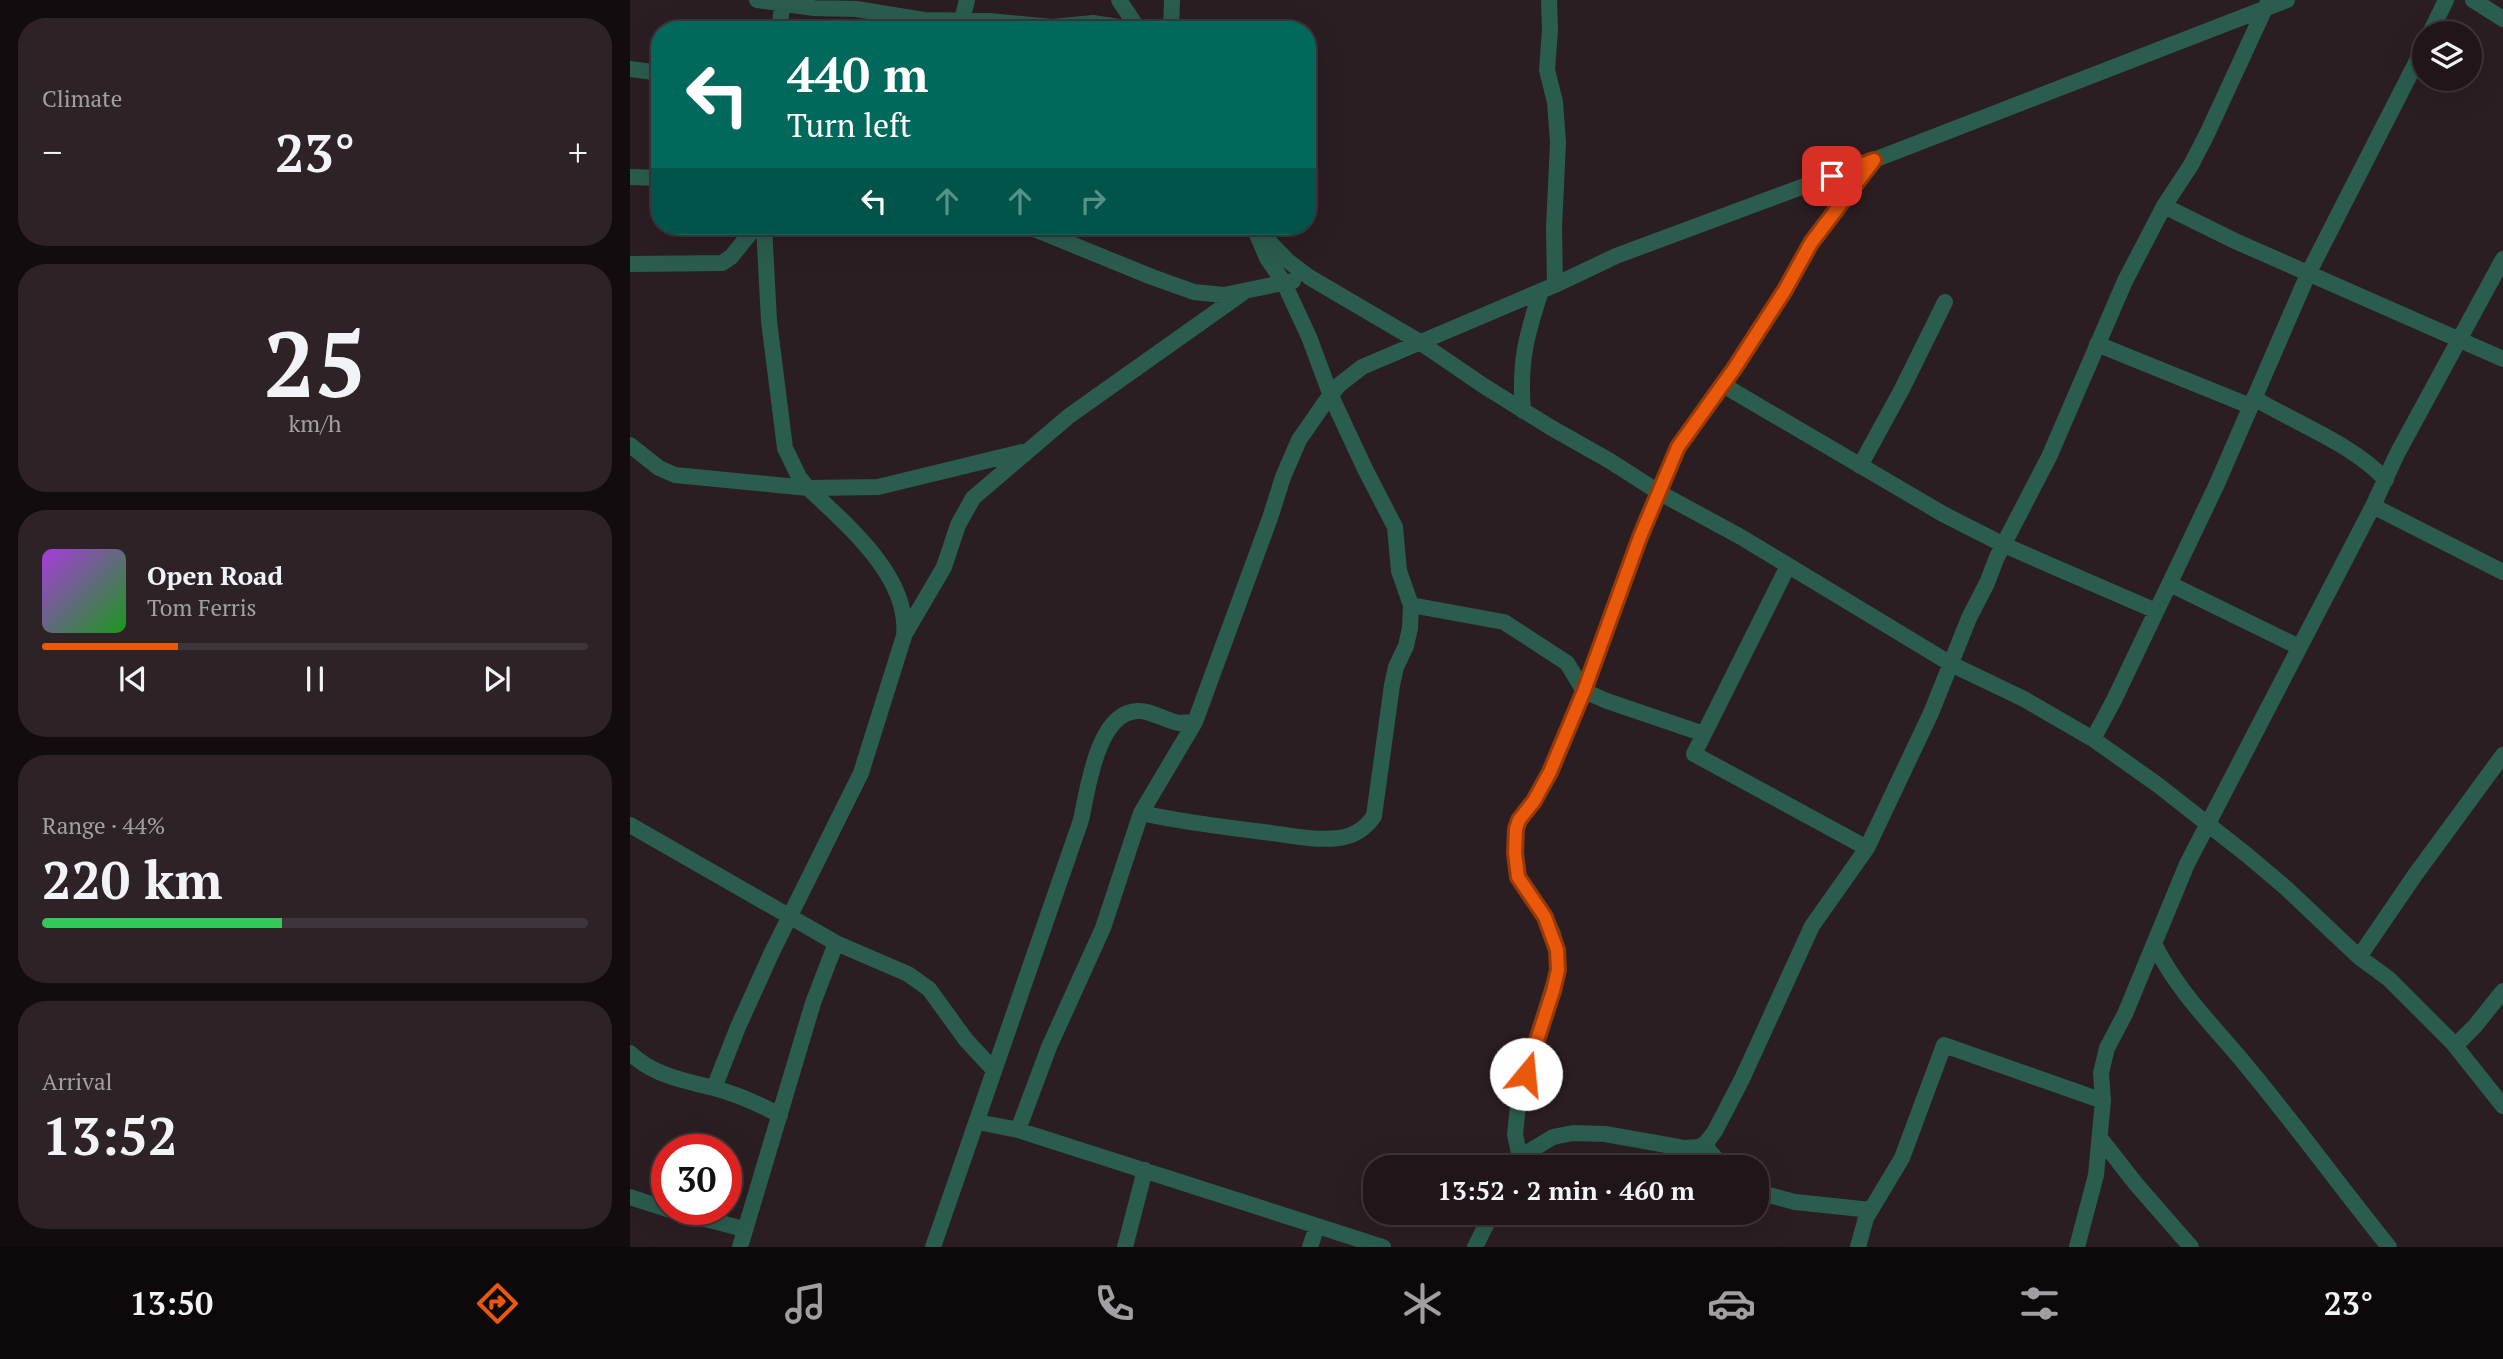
<!DOCTYPE html>
<html lang="en">
<head>
<meta charset="utf-8">
<style>
  :root { --surface:#20161a; --page:#2d2327; --text:#f1f3f6; --muted:#a29fa2; --line:#3d3539; --accent:#ea580c }
  body { margin:0; font-family:"PT Serif",serif; background:var(--page); color:var(--text); height:100vh; display:flex; flex-direction:column; font-size:26px; white-space:nowrap }
  * { box-sizing:border-box; margin:0 }
  p { font-size:23px; color:var(--muted) }
  .icon { flex:none; width:38px; height:38px; fill:none; stroke:currentColor; stroke-width:2; stroke-linecap:round; stroke-linejoin:round }
  .map { position:relative; flex:1; overflow:hidden }
  .drawer { display:flex; flex-direction:column; gap:18px; padding:18px; background:#120c0e; width:630px }
  .drawer>* { flex:none }
  .guide { position:absolute; left:21px; top:21px; width:665px; height:214px; border-radius:28px; box-shadow:0 7px 28px #0002,0 0 0 2px var(--line); background:#00695c; color:#fff; overflow:hidden }
  .tools { position:absolute; left:1782px; top:21px; display:grid; gap:14px }
  .tools a { display:grid; place-items:center; width:70px; height:70px; border-radius:50%; background:var(--surface); box-shadow:0 7px 28px #0002,0 0 0 2px var(--line); font-size:35px }
  .speed { position:absolute; left:21px; top:1134px; display:flex; gap:14px; font-size:35px; font-weight:700; text-align:center }
  .speed>* { display:grid; place-content:center; width:91px; height:91px; border-radius:50%; background:var(--surface); box-shadow:0 7px 28px #0002,0 0 0 2px var(--line); line-height:1 }
  .speed .limit { border:10px solid #d22; background:#fff; color:#111 }
  .pin { position:absolute; display:grid; place-items:center; width:60px; height:60px; color:#fff; margin:-30px; border-radius:14px; box-shadow:0 4px 10px #0006 }
  .me { position:absolute; width:77px; margin:-38px; rotate:17deg; stroke-linejoin:round; filter:drop-shadow(0 0 5px #0008) }
  .turn { display:flex; align-items:center; gap:24px; height:147px; padding:0 21px; font-size:32px }
  .turn .icon { width:91px; height:91px; stroke-width:2.5 }
  .turn b { display:block; font-size:49px; line-height:60px }
  .lanes { display:flex; align-items:center; height:66px; padding:0 21px; background:#0003; justify-content:center; gap:35px; direction:ltr }
  .lanes .off { opacity:.35 }
  .big { font-size:52px; font-weight:700; line-height:1.1 }
  .drawer .card { flex:1; display:flex; flex-direction:column; justify-content:center; gap:10px; min-width:0; padding:0 24px; border-radius:28px; background:var(--page) }
  .drawer .dial { align-items:center; gap:0 }
  .dial b { font-size:91px; line-height:1 }
  .song { display:flex; align-items:center; gap:21px }
  .cover { width:84px; height:84px; border-radius:10px; background:linear-gradient(135deg,hsl(280 70% 55%),hsl(120 70% 35%)) }
  .played { height:7px; border-radius:4px; background:linear-gradient(90deg,var(--accent) 25%,var(--line) 25%) }
  .keys { display:flex; justify-content:space-around; direction:ltr }
  .heat { display:flex; justify-content:space-between; align-items:center; font-size:38px; direction:ltr }
  .charge { height:10px; border-radius:5px; background:linear-gradient(90deg,#34c759 44%,var(--line) 0) }
  .trip { position:absolute; left:733px; top:1155px; width:406px; height:70px; border-radius:28px; background:var(--surface); box-shadow:0 7px 28px #0002,0 0 0 2px var(--line); font-weight:700; line-height:70px; text-align:center }
  .dock { display:flex; height:112px; justify-content:space-around; align-items:center; background:#0d090a; color:var(--muted) }
  .dock .icon { width:49px; height:49px }
  .dock .on { color:var(--accent) }
  .dock b { font-size:32px; color:var(--text) }
  main { display:flex; flex:1; min-height:0 }
  .map>svg:first-child { display:block }
  .lines { fill:none; stroke-linecap:round; stroke-linejoin:round }
  .minor { stroke:#2a5d4e; stroke-width:16 }
  .route-casing { stroke:#983908; stroke-width:18 }
  .route { stroke:#ea580c; stroke-width:12 }
</style>
</head>
<body>
<main>
<section class="drawer">
<div class="card"><p>Climate</p>
<div class="heat"><a>−</a><b class="big">23°</b><a>+</a></div>
</div>
<div class="card dial"><b>25</b><p>km/h</p></div>
<div class="card">
<div class="song"><i class="cover"></i><div><b>Open Road</b><p>Tom Ferris</p></div></div>
<div class="played"></div>
<div class="keys"><svg class="icon" aria-label="previous" viewBox="0 0 24 24"><path d="M18 5L8 12l10 7zM5 5v14"/></svg><svg class="icon" aria-label="pause" viewBox="0 0 24 24"><path d="M8 5v14M16 5v14"/></svg><svg class="icon" aria-label="next" viewBox="0 0 24 24"><path d="M6 5l10 7-10 7zM19 5v14"/></svg></div>
</div>
<div class="card"><p>Range · 44%</p><b class="big">220 km</b><div class="charge"></div></div>
<div class="card"><p>Arrival</p><b class="big">13:52</b></div>
</section>
<div class="map">
<svg width="1873" height="1247" viewBox="0 0 1873 1247">
  <rect width="100%" height="100%" fill="#2b1e22"/>
  <g class="lines">
    <!-- minor -->
    <path class="minor" d="M127,0L184,8L226,9L294,20L359,21L423,27L463,23L509,30
      M489,0L509,30
      M919,0L920,30L917,70L925,102L928,142L924,228L925,285
      M1843,0L1873,19
      M332,20L337,0
      M149,30L153,0
      M541,30L542,0
      M1800,33L1816,0
      M0,69L30,73
      M0,177L30,178
      M1534,206L1605,241L1873,359
      M397,226L522,277L564,292L594,295L663,281
      M624,226L658,261L679,277L788,341L854,386L920,427L980,461L1030,493L1111,537L1321,664L1394,699L1463,739L1528,785L1617,855L1656,888L1729,957L1759,979L1822,1042L1873,1106
      M0,264L92,263L101,257L126,226
      M1467,344L1620,406
      M1093,385L1313,514L1374,545L1526,611
      M1624,398C1667,424 1721,443 1756,480
      M893,411C889,363 896,336 911,291
      M0,445L29,468L45,475L178,488L248,487L392,452
      M1230,466L1272,389L1315,302
      M1743,506L1873,572
      M1158,566L1064,754L1237,848
      M1540,584L1669,647
      M781,605L874,622L937,663L954,691L977,701L1074,734
      M276,632L314,567L328,525L343,498L439,416L614,292
      M1463,739L1484,700L1587,484L1679,272L1794,47
      M511,813C552,822 592,827 634,832C659,835 683,841 709,838C724,836 736,828 744,816L762,685L766,667L776,646L780,628L781,605L769,571L765,527L735,469L701,396L679,337L654,283L637,258L626,232
      M0,825L206,943L278,974L299,989L336,1040L364,1070
      M1524,944C1548,991 1577,1019 1610,1058C1662,1120 1709,1185 1759,1247
      M1729,957L1785,875L1873,755
      M1825,1046L1845,1026L1873,991
      M0,1053C23,1075 54,1081 84,1088C107,1094 129,1104 150,1115
      M84,1088L108,1027L142,952L231,773L274,636C280,577 217,525 178,488L169,477L155,448L139,321L134,226
      M348,1122L388,1130L753,1247
      M388,1130L419,1047L473,928L511,813L565,722L640,518L653,477L669,440L696,401L709,385L732,367L925,285L986,256L1244,160L1657,0
      M1470,1138L1506,1184L1561,1247
      M1076,1143L1079,1151L1094,1167
      M890,1157L885,1135L889,1096L928,970L927,950L923,934L915,917L888,877L886,868V829L889,820L904,801L921,772L954,691L1017,518L1048,447L1093,385L1155,291L1181,243L1242,163
      M884,1167L890,1157L923,1137L943,1133L975,1134L1054,1148L1069,1147L1076,1143L1085,1131L1112,1079L1182,926L1237,848L1301,713L1339,618L1357,583L1367,557L1419,457L1495,281L1534,206L1561,165L1577,134L1638,2
      M1059,1167L1069,1147
      M1127,1192L1165,1202L1241,1210
      M0,1197L37,1209
      M37,1209L114,1229
      M1048,1219L1049,1213
      M110,1247L183,1003L206,943
      M303,1247L451,820C458,789 467,713 507,711C522,710 535,721 549,723C554,723 560,722 565,722
      M495,1247L515,1170
      M680,1247L687,1226
      M845,1247L862,1213
      M1228,1247L1236,1218L1272,1158L1314,1045L1473,1101
      M1447,1247L1466,1175L1473,1101L1471,1073L1477,1048L1495,1014L1557,864L1743,506L1767,454L1873,259"/>
  </g>
  <g class="lines">
    <defs>
      <path id="route" d="M896,1074L923,991L928,970L927,950L915,917L888,877L885,853L886,829L889,820L904,801L920,772L954,691L1010,537L1048,447L1104,369L1155,290L1181,243L1244,160L1202,176"/>
    </defs>
    <!-- route casing -->
    <use href="#route" class="route-casing"/>
    <!-- route -->
    <use href="#route" class="route"/>
  </g>
</svg>
<div class="tools">
<a><svg class="icon" aria-label="layers" viewBox="0 0 24 24"><path d="M12 4l9 5-9 5-9-5zM3 14l9 5 9-5"/></svg></a>
</div>
<div class="speed"><div class="limit">30</div></div>
<div class="pin" style="left:1202px;top:176px;background:#d93025"><svg class="icon" aria-label="arrive" viewBox="0 0 24 24"><path d="M6 21V4h12l-3 4 3 4H6"/></svg></div>
<svg class="me" style="left:896px;top:1074px" viewBox="-20 -20 40 40"><circle r="19" fill="#fff"/><path d="M0-13L10 11 0 6-10 11z" fill="#ea580c"/></svg>
<div class="trip">13:52 · 2 min · 460 m</div>
<div class="guide">
<div class="turn"><svg class="icon" aria-label="left" viewBox="0 0 24 24"><path d="M17 20v-9H6M10 6l-5 5 5 5"/></svg><div><b>440 m</b>Turn left</div></div>
<div class="lanes"><svg class="icon" aria-label="left" viewBox="0 0 24 24"><path d="M17 20v-9H6M10 6l-5 5 5 5"/></svg><svg class="icon off" aria-label="ahead" viewBox="0 0 24 24"><path d="M12 20V5M6 11l6-6 6 6"/></svg><svg class="icon off" aria-label="ahead" viewBox="0 0 24 24"><path d="M12 20V5M6 11l6-6 6 6"/></svg><svg class="icon off" aria-label="right" viewBox="0 0 24 24"><path d="M7 20v-9h11M14 6l5 5-5 5"/></svg></div>
</div>
</div>
</main>
<nav class="dock">
<b>13:50</b>
<svg class="icon on" aria-label="directions" viewBox="0 0 24 24"><path d="M12 3l9 9-9 9-9-9zM9 14v-3h6M13 9l2 2-2 2"/></svg>
<svg class="icon" aria-label="music" viewBox="0 0 24 24"><path d="M9 18V5l10-2v13"/><circle cx="6" cy="18" r="3"/><circle cx="16" cy="16" r="3"/></svg>
<svg class="icon" aria-label="phone" viewBox="0 0 24 24"><path d="M5 4h4l2 5-3 2q2 4 5 5l2-3 5 2v4C11 20 4 13 5 4z"/></svg>
<svg class="icon" aria-label="climate" viewBox="0 0 24 24"><path d="M12 3v18M4 7l16 10M4 17L20 7"/></svg>
<svg class="icon" aria-label="car" viewBox="0 0 24 24"><path d="M5 17H2v-5l4-1 3-4h7l3 4 3 1v5h-3M9 17h6M6 11h13"/><circle cx="7" cy="17" r="2"/><circle cx="17" cy="17" r="2"/></svg>
<svg class="icon" aria-label="filters" viewBox="0 0 24 24"><path d="M4 7h16M4 17h16"/><circle cx="9" cy="7" r="2"/><circle cx="15" cy="17" r="2"/></svg>
<b>23°</b>
</nav>
</body>
</html>
